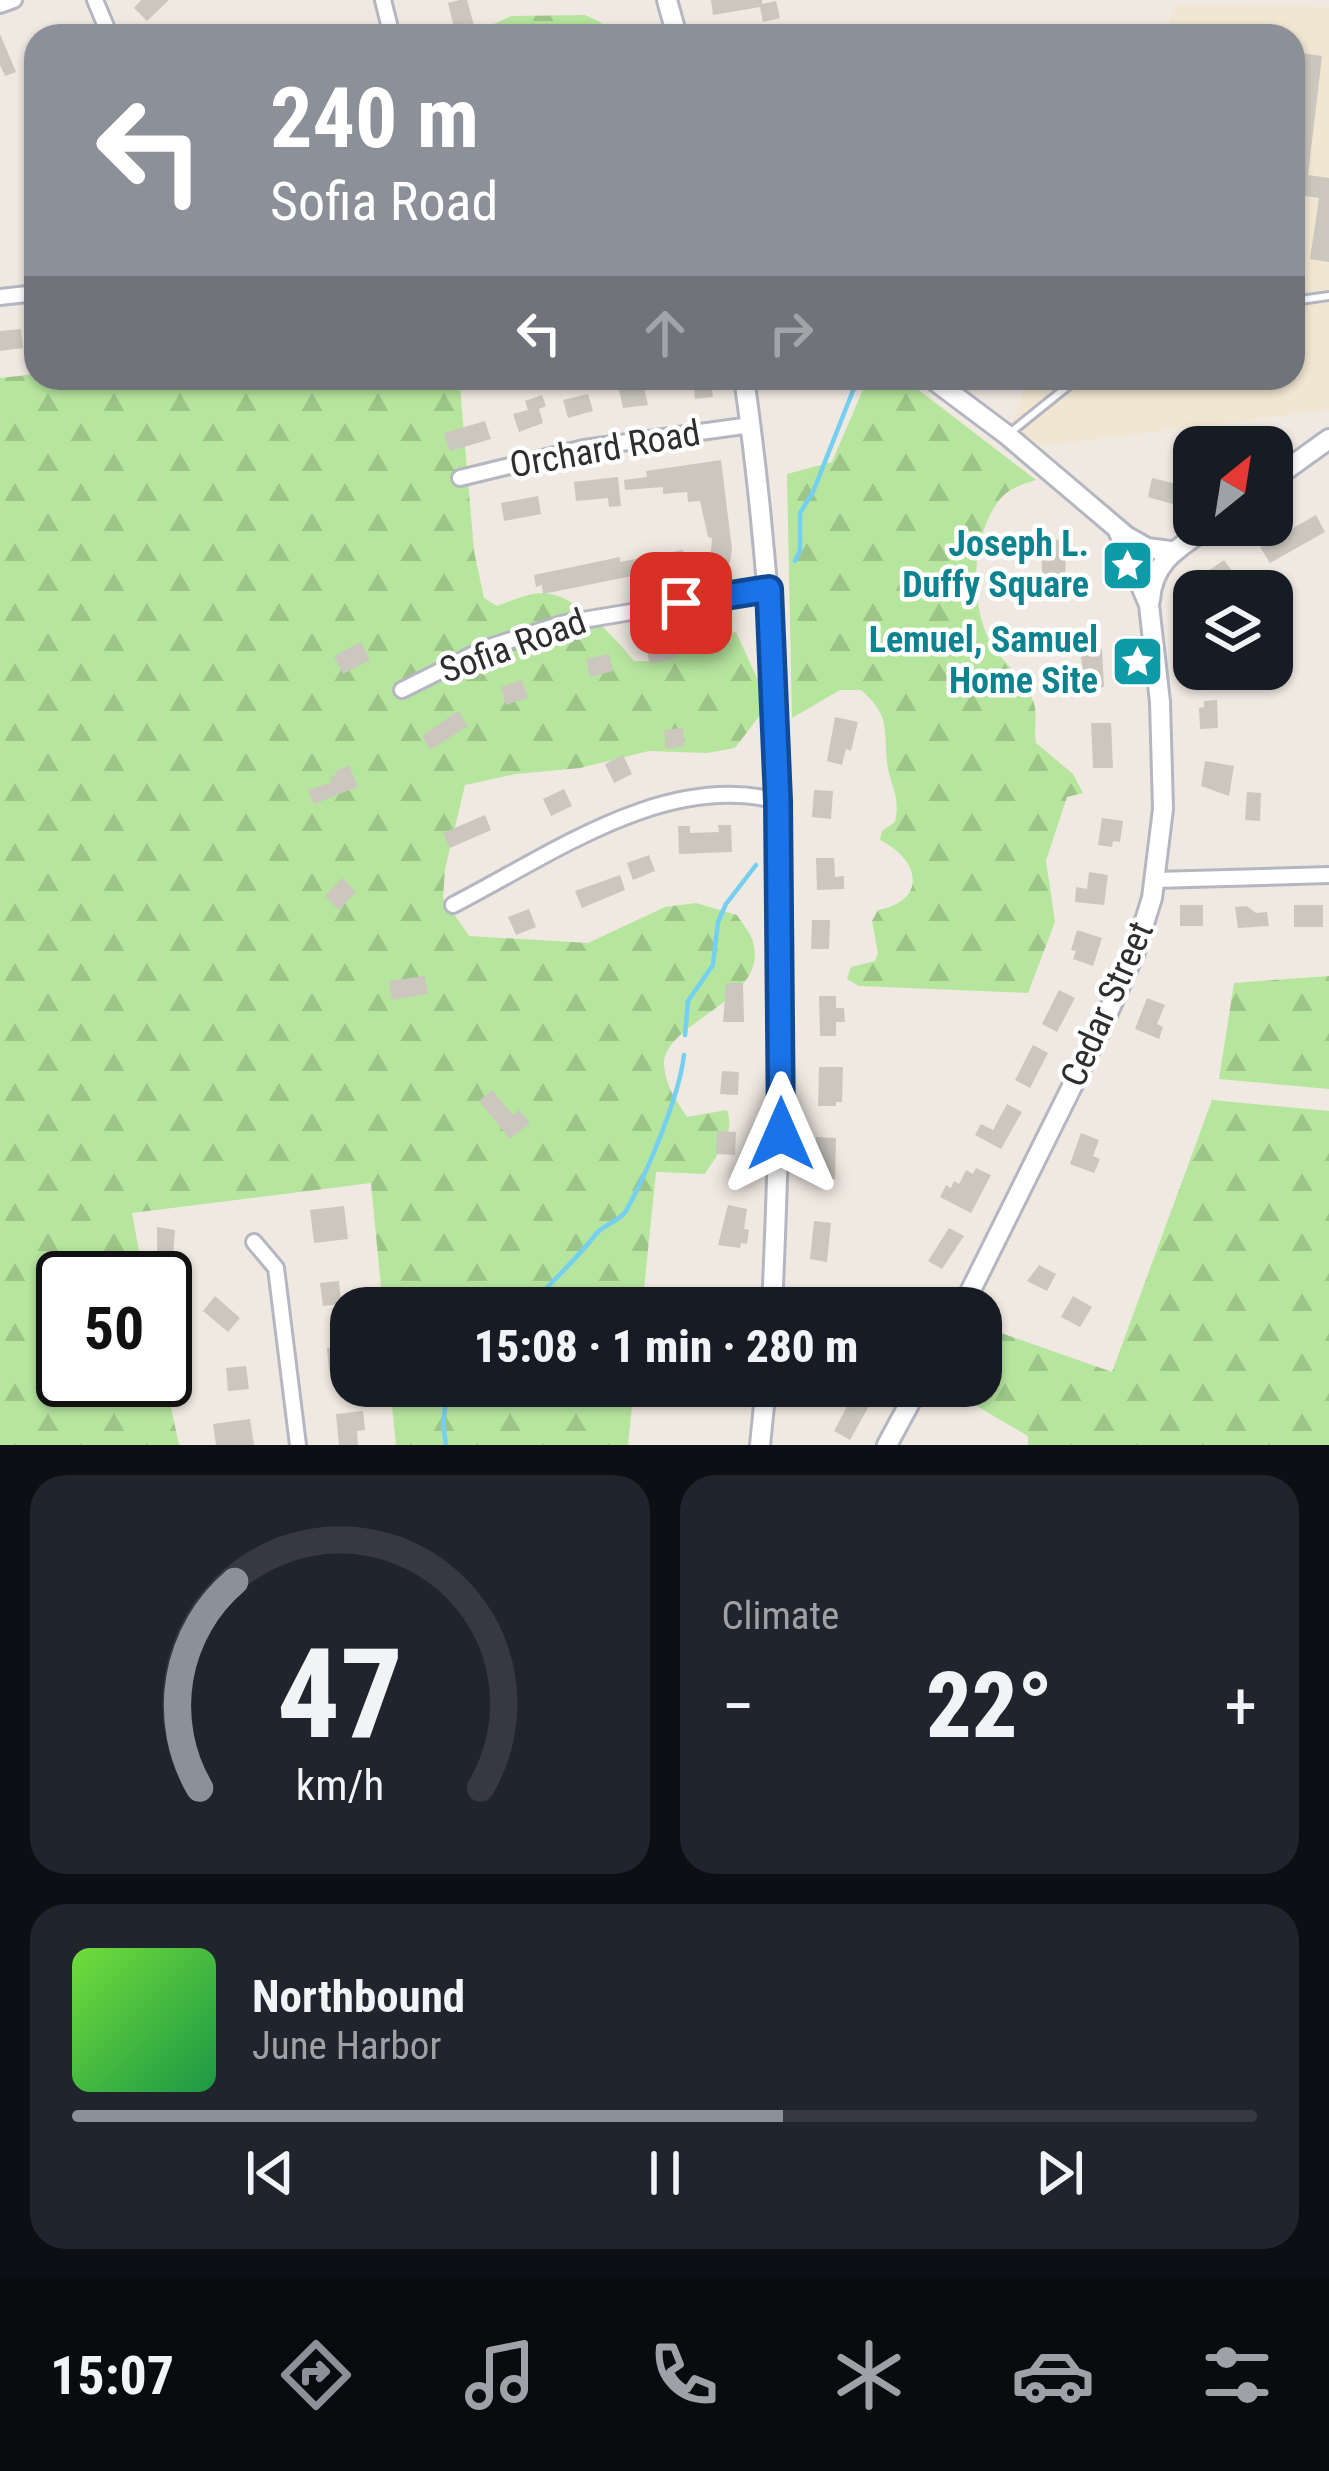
<!DOCTYPE html>
<html lang="en">
<head>
<meta charset="utf-8">
<style>
  :root { --surface:#171b24; --page:#20242c; --text:#f1f3f6; --muted:#9ea1a6; --line:#363941; --accent:#8c9099 }
  body { margin:0; font-family:"Roboto Condensed",sans-serif; background:var(--page); color:var(--text); height:100vh; display:flex; flex-direction:column; font-size:45px; white-space:nowrap }
  * { box-sizing:border-box; margin:0 }
  p { font-size:39px; color:var(--muted) }
  .icon { flex:none; width:66px; height:66px; fill:none; stroke:currentColor; stroke-width:2; stroke-linecap:round; stroke-linejoin:round }
  .map { position:relative; height:1445px; overflow:hidden }
  .panel { display:flex; flex-direction:column; gap:30px; padding:30px; background:#0d0f14; flex:1 }
  .panel>* { flex:none }
  .hud { position:absolute; left:24px; top:24px; width:1281px; height:366px; border-radius:36px; box-shadow:0 3px 9px #0004; background:#8c9099; color:#fff; overflow:hidden }
  .needle { width:78px; rotate:30deg }
  .tools { position:absolute; left:1173px; top:426px; display:grid; gap:24px }
  .tools a { display:grid; place-items:center; width:120px; height:120px; border-radius:24px; background:var(--surface); box-shadow:0 3px 9px #0004; font-size:60px }
  .speed { position:absolute; left:36px; top:1251px; display:flex; gap:24px; font-size:60px; font-weight:700; text-align:center }
  .speed>* { display:grid; place-content:center; width:156px; height:156px; border-radius:50%; background:var(--surface); box-shadow:0 3px 9px #0004; line-height:1 }
  .speed .limit { border:6px solid #111; border-radius:18px; background:#fff; color:#111 }
  .pin { position:absolute; display:grid; place-items:center; width:102px; height:102px; color:#fff; margin:-51px; border-radius:24px; box-shadow:0 6px 18px #0006 }
  .me { position:absolute; width:132px; margin:-66px; rotate:0deg; stroke-linejoin:round; filter:drop-shadow(0 0 9px #0008) }
  .turn { display:flex; align-items:center; gap:42px; height:252px; padding:0 48px; font-size:54px }
  .turn .icon { width:156px; height:156px; stroke-width:2.5 }
  .turn b { display:block; font-size:84px; line-height:102px }
  .lanes { display:flex; align-items:center; height:114px; padding:0 48px; background:#0003; justify-content:center; gap:60px; direction:ltr }
  .lanes .off { opacity:.35 }
  .big { font-size:90px; font-weight:800; line-height:1.1 }
  .panel .tile { flex:1; display:flex; flex-direction:column; justify-content:center; gap:18px; min-width:0; padding:0 42px; border-radius:36px; background:var(--page) }
  .panel .dial { align-items:center; gap:0 }
  .dial svg { height:312px; overflow:visible; fill:none; stroke:var(--line); stroke-width:7; stroke-linecap:round; text-anchor:middle }
  .dial text { fill:var(--text); stroke:none }
  .song { display:flex; align-items:center; gap:36px }
  .cover { width:144px; height:144px; border-radius:18px; background:linear-gradient(135deg,hsl(100 70% 55%),hsl(140 70% 35%)) }
  .played { height:12px; border-radius:6px; background:linear-gradient(90deg,var(--accent) 60%,var(--line) 60%) }
  .keys { display:flex; justify-content:space-around; direction:ltr }
  .heat { display:flex; justify-content:space-between; align-items:center; font-size:66px; direction:ltr }
  .panel .tiles { flex:1; display:grid; gap:30px; grid-template-columns:1fr 1fr }
  .tile:last-child { grid-column:span 2 }
  .trip { position:absolute; left:330px; top:1287px; width:672px; height:120px; border-radius:36px; background:var(--surface); box-shadow:0 3px 9px #0004; font-weight:800; line-height:120px; text-align:center }
  .tab-bar { display:flex; height:192px; justify-content:space-around; align-items:center; background:#090b0e; color:var(--muted) }
  .tab-bar .icon { width:84px; height:84px }
  .tab-bar .selected { color:var(--accent) }
  .tab-bar b { font-size:54px; color:var(--text) }
  .map>svg:first-child { display:block }
  .education { fill:#f0e6d1 }
  .forest { fill:url(#forest-firs) }
  .lines { fill:none; stroke-linecap:round; stroke-linejoin:round }
  .stream { stroke:#75cff0; stroke-width:4.5 }
  .building { fill:#cbc7bf }
  .lane-casing { stroke:#b4b7c1; stroke-width:12 }
  .street-casing { stroke:#b4b7c1; stroke-width:20 }
  .secondary-casing { stroke:#b4b7c1; stroke-width:24 }
  .lane { stroke:#fff; stroke-width:6 }
  .street { stroke:#fff; stroke-width:14 }
  .secondary { stroke:#fff; stroke-width:18 }
  .route-casing { stroke:#114b97; stroke-width:30 }
  .route { stroke:#1a73e8; stroke-width:21 }
  .labels { text-anchor:middle; dominant-baseline:central; stroke-width:9; stroke-linejoin:round; paint-order:stroke }
  .street-label { font-size:36px; fill:#2e2e2e; stroke:#fff }
  .culture-label { font-size:36px; font-weight:bold; fill:#0d838f; stroke:#fff; text-anchor:end }
</style>
</head>
<body>
<div class="map">
<svg width="1329" height="1445" viewBox="0 0 1329 1445">
  <defs>
    <pattern id="forest-firs" width="22" height="20" patternUnits="userSpaceOnUse" patternTransform="scale(3)"><rect width="22" height="20" fill="#b6e59e"/><path d="M5 1l3.5 6h-7zM16 11l3.5 6h-7z" fill="#9dc588"/></pattern>
  </defs>
  <rect width="100%" height="100%" fill="#efe9e1"/>
  <!-- education -->
  <path class="education" d="M1176,5L1329,7V410L1040,446L1011,425L1029,378H1293V36H1163Z"/>
  <!-- forest -->
  <path class="forest" d="M585,15L602,23L591,36H468L511,16Z
    M36,374V378H485L460,386L474,551L484,598L497,606C511,601 528,593 543,593C576,594 615,638 634,661H648L671,642L736,632L761,687L760,715L735,748L707,753L649,751L580,768L516,774L465,785L445,869L443,898L469,936L588,943L665,907L696,903L737,915C741,922 749,931 752,939C774,1000 662,1021 664,1065C665,1085 677,1102 687,1117L727,1110C736,1134 717,1154 705,1174L656,1172L642,1308H383L371,1183L132,1213L144,1278H63V1380L165,1379L179,1445H0V378Z
    M868,378H903L1036,480C1022,484 1006,489 997,503C972,539 970,598 988,638C999,660 1023,676 1032,698C1039,713 1033,727 1036,743L1073,774L1083,793L1067,797L1046,861L1055,922L1028,993L859,986L847,979L851,967L875,961L878,953L872,921L878,910C929,900 919,859 880,840L882,831L895,822C901,795 890,787 887,762C884,728 890,715 861,690H840L792,718L787,474L832,462Z
    M1329,976V1089L1219,1079L1234,983Z
    M1212,1100L1329,1111V1445H1028V1436L951,1391L953,1386H981V1338L987,1328L1112,1372Z
    M390,1386H634L628,1445H396Z"/>
  <g class="lines">
    <!-- stream -->
    <path class="stream" d="M942,36L943,35
      M795,561L800,550V513L813,492L858,378
      M685,1035L688,1001L713,965L718,922L726,904L756,865
      M528,1308C552,1281 575,1261 596,1234C604,1224 620,1221 626,1211C646,1175 679,1098 684,1055
      M446,1445L443,1424L448,1386"/>
  </g>
  <!-- building -->
  <path class="building" d="M141,0H169L147,21L134,8Z
    M460,0H467L475,29L456,35L448,3Z
    M711,0H762V4L776,1L780,18L763,22L760,7L713,15Z
    M0,34L16,72L5,76L0,65Z
    M1293,52L1322,56L1308,175L1329,178V262L1310,259L1319,198L1293,194Z
    M21,329L23,348L0,351V331Z
    M693,378H711L713,397L695,399Z
    M643,384L648,405L623,408L619,390Z
    M588,394L593,411L568,418L563,400Z
    M542,395L546,406L539,409L543,423L519,432L513,414L528,410L525,401Z
    M485,421L491,439L450,451L444,433Z
    M1267,430L1270,447H1232L1230,435Z
    M721,460L732,549L730,563H710L712,538L708,537L700,501L688,502L687,492L663,494V487L625,490L624,480L647,477L646,471Z
    M618,477L621,506L609,507L608,498L576,501L574,482Z
    M1152,478L1181,485L1176,505L1148,497Z
    M538,496L541,514L504,521L501,503Z
    M1316,515L1325,532L1270,563L1260,547Z
    M1066,539L1065,595L1044,597L1040,541Z
    M683,550L686,568L668,574H642L543,594L542,585L536,587L534,575L620,557V562Z
    M1224,560L1235,575L1212,591H1195L1190,584Z
    M665,641H674L678,657L650,664L645,645Z
    M361,642L370,660L343,674L334,656Z
    M1102,649L1104,687L1087,690L1080,653Z
    M609,654L613,671L590,677L586,659Z
    M522,680L528,698L506,705L501,687Z
    M1217,700L1218,728L1200,729L1199,708L1204,707V701Z
    M458,711L468,726L430,750L422,736Z
    M835,717L858,722L851,751L846,749L842,765L827,761Z
    M1091,723H1111L1113,768H1093Z
    M683,728L685,746L666,749L664,730Z
    M623,755L632,774L614,783L605,764Z
    M1205,761L1234,766L1229,796L1201,786Z
    M349,765L358,787L314,804L308,790L332,782L330,777L337,774L336,771Z
    M564,789L572,806L551,816L543,799Z
    M814,790L833,791L831,819L812,817Z
    M1247,792L1261,793L1260,821L1245,820Z
    M485,815L491,830L450,848L443,833Z
    M1102,818L1123,821L1120,842L1113,841L1112,847L1098,845Z
    M718,825H731L732,852L679,854L678,826H690V833L719,832Z
    M649,855L655,871L633,880L627,863Z
    M816,858H834L835,877L844,876V889L817,890Z
    M1089,872L1108,875L1104,905L1075,902L1076,887L1087,889Z
    M620,875L625,890L582,908L575,891Z
    M342,878L356,892L339,910L325,896Z
    M1180,905H1203V926H1180Z
    M1294,905H1323V927H1294Z
    M1247,906L1256,913L1267,912L1269,926L1238,928L1235,907Z
    M529,909L536,927L516,935L508,917Z
    M812,920H830L829,949H811Z
    M1077,930L1102,938L1093,966L1073,959L1076,951L1071,950Z
    M425,976L428,994L392,1000L389,981Z
    M726,983H743L744,1022H723Z
    M1059,990L1075,998L1057,1032L1042,1024Z
    M819,996H836V1008H844L845,1022H836V1036H820Z
    M1147,998L1165,1005L1157,1024L1163,1027L1159,1039L1135,1029Z
    M1033,1045L1048,1053L1030,1088L1015,1080Z
    M819,1067H843L842,1102H836V1106H818Z
    M722,1071L739,1072L738,1095L720,1094Z
    M492,1090L513,1115L519,1110L530,1123L510,1139L479,1101Z
    M1007,1104L1022,1112L1001,1149L975,1135L981,1124L993,1130Z
    M717,1131L736,1132L735,1155L716,1154Z
    M1081,1133L1099,1140L1093,1156L1100,1159L1094,1173L1070,1164Z
    M816,1137L836,1138L835,1179H815Z
    M976,1168L991,1175L971,1213L940,1197L946,1185L951,1188L954,1181L959,1184L966,1170L973,1174Z
    M728,1205L747,1209L744,1229L749,1230L747,1244L741,1243L740,1248L718,1245Z
    M344,1206L348,1239L314,1243L310,1210Z
    M814,1221L831,1223L827,1262L810,1259Z
    M157,1227L175,1230L173,1257H157Z
    M949,1228L964,1236L942,1269L928,1261Z
    M1039,1265L1056,1274L1047,1291L1027,1281Z
    M339,1281L341,1304L323,1306L320,1283Z
    M215,1296L240,1318L228,1332L203,1311Z
    M1073,1296L1092,1307L1080,1327L1061,1317Z
    M346,1346L351,1368L329,1370L327,1348Z
    M246,1366L249,1389L228,1391L226,1368Z
    M852,1397L869,1406L850,1440L834,1431Z
    M363,1411L365,1430L357,1431L358,1445H339L336,1414Z
    M250,1419L254,1445H216L213,1424Z"/>
  <g class="lines">
    <defs>
      <path id="lane" d="M1293,301L1329,296
        M1011,432L1078,378"/>
      <path id="street" d="M95,0L110,36
        M383,0L389,24
        M0,5L14,0
        M0,297L36,293
        M460,478L584,448L751,425
        M402,690L486,648L565,623L769,589
        M1155,880L1329,875
        M453,905C551,855 665,771 778,801
        M254,1242L276,1268L298,1445"/>
      <path id="secondary" d="M667,0L677,36
        M744,378C788,685 786,999 772,1308
        M931,378L1007,435L1126,536L1147,548L1170,551
        M1272,480L1329,439
        M1150,600C1153,559 1181,547 1211,525
        M962,1308L1102,1026L1135,952L1152,898L1163,809L1160,702L1149,605L1117,528
        M760,1445L766,1386
        M887,1445L919,1386"/>
    </defs>
    <!-- lane casing -->
    <use href="#lane" class="lane-casing"/>
    <!-- street casing -->
    <use href="#street" class="street-casing"/>
    <!-- secondary casing -->
    <use href="#secondary" class="secondary-casing"/>
    <!-- lane -->
    <use href="#lane" class="lane"/>
    <!-- street -->
    <use href="#street" class="street"/>
    <!-- secondary -->
    <use href="#secondary" class="secondary"/>
  </g>
  <g class="lines">
    <defs>
      <path id="route" d="M681,603L769,589L778,801L781,1134"/>
    </defs>
    <!-- route casing -->
    <use href="#route" class="route-casing"/>
    <!-- route -->
    <use href="#route" class="route"/>
  </g>
  <!-- icons -->
  <defs>
    <symbol id="sight-square" viewBox="-11 -11 22 22"><rect x="-9" y="-9" width="18" height="18" rx="4" fill="#0f9aa8" stroke="#fff"/><path d="M0-6L1.8-2.2L6-1.7L2.9 1.2L3.7 5.4L0 3.3L-3.7 5.4L-2.9 1.2L-6-1.7L-1.8-2.2Z" fill="#fff"/></symbol>
  </defs>
  <g fill-rule="evenodd">
    <use href="#sight-square" x="1098" y="536" width="59" height="59"/>
    <use href="#sight-square" x="1108" y="632" width="59" height="59"/>
  </g>
  <g class="labels">
    <!-- street labels -->
    <g class="street-label">
      <text transform="translate(605 449) rotate(-10)">Orchard Road</text>
      <text transform="translate(513 646) rotate(-20)">Sofia Road</text>
      <text transform="translate(1107 1004) rotate(-66)">Cedar Street</text>
    </g>
    <!-- culture labels -->
    <g class="culture-label">
      <text x="1089" y="544">Joseph L.<tspan x="1089" dy="41">Duffy Square</tspan></text>
      <text x="1098" y="640">Lemuel, Samuel<tspan x="1098" dy="41">Home Site</tspan></text>
    </g>
  </g>
</svg>
<div class="tools">
<a><svg class="needle" viewBox="-14 -14 28 28"><path d="M0-13l5 13h-10z" fill="#e53935"/><path d="M0 13l5-13h-10z" fill="#9ea1a6"/></svg></a>
<a><svg class="icon" aria-label="layers" viewBox="0 0 24 24"><path d="M12 4l9 5-9 5-9-5zM3 14l9 5 9-5"/></svg></a>
</div>
<div class="speed"><div class="limit">50</div></div>
<div class="pin" style="left:681px;top:603px;background:#d93025"><svg class="icon" aria-label="arrive" viewBox="0 0 24 24"><path d="M6 21V4h12l-3 4 3 4H6"/></svg></div>
<svg class="me" style="left:781px;top:1134px" viewBox="-20 -20 40 40"><path d="M0-17L14 15 0 8-14 15z" fill="#1a73e8" stroke="#fff" stroke-width="4"/></svg>
<div class="trip">15:08 · 1 min · 280 m</div>
<div class="hud">
<div class="turn"><svg class="icon" aria-label="left" viewBox="0 0 24 24"><path d="M17 20v-9H6M10 6l-5 5 5 5"/></svg><div><b>240 m</b>Sofia Road</div></div>
<div class="lanes"><svg class="icon" aria-label="left" viewBox="0 0 24 24"><path d="M17 20v-9H6M10 6l-5 5 5 5"/></svg><svg class="icon off" aria-label="ahead" viewBox="0 0 24 24"><path d="M12 20V5M6 11l6-6 6 6"/></svg><svg class="icon off" aria-label="right" viewBox="0 0 24 24"><path d="M7 20v-9h11M14 6l5 5-5 5"/></svg></div>
</div>
</div>
<section class="panel">
<div class="tiles">
<div class="tile dial"><svg viewBox="0 0 100 80">
<path d="M14 69A42 42 0 1 1 86 69"/>
<path d="M14 69A42 42 0 0 1 23 16" stroke="#8c9099"/>
<text x="50" y="56" font-size="32" font-weight="700">47</text>
<text x="50" y="72" font-size="11">km/h</text>
</svg></div>
<div class="tile"><p>Climate</p>
<div class="heat"><a>−</a><b class="big">22°</b><a>+</a></div>
</div>
<div class="tile">
<div class="song"><i class="cover"></i><div><b>Northbound</b><p>June Harbor</p></div></div>
<div class="played"></div>
<div class="keys"><svg class="icon" aria-label="previous" viewBox="0 0 24 24"><path d="M18 5L8 12l10 7zM5 5v14"/></svg><svg class="icon" aria-label="pause" viewBox="0 0 24 24"><path d="M8 5v14M16 5v14"/></svg><svg class="icon" aria-label="next" viewBox="0 0 24 24"><path d="M6 5l10 7-10 7zM19 5v14"/></svg></div>
</div>
</div>
</section>
<nav class="tab-bar">
<b>15:07</b>
<svg class="icon selected" aria-label="directions" viewBox="0 0 24 24"><path d="M12 3l9 9-9 9-9-9zM9 14v-3h6M13 9l2 2-2 2"/></svg>
<svg class="icon" aria-label="music" viewBox="0 0 24 24"><path d="M9 18V5l10-2v13"/><circle cx="6" cy="18" r="3"/><circle cx="16" cy="16" r="3"/></svg>
<svg class="icon" aria-label="phone" viewBox="0 0 24 24"><path d="M5 4h4l2 5-3 2q2 4 5 5l2-3 5 2v4C11 20 4 13 5 4z"/></svg>
<svg class="icon" aria-label="climate" viewBox="0 0 24 24"><path d="M12 3v18M4 7l16 10M4 17L20 7"/></svg>
<svg class="icon" aria-label="car" viewBox="0 0 24 24"><path d="M5 17H2v-5l4-1 3-4h7l3 4 3 1v5h-3M9 17h6M6 11h13"/><circle cx="7" cy="17" r="2"/><circle cx="17" cy="17" r="2"/></svg>
<svg class="icon" aria-label="filters" viewBox="0 0 24 24"><path d="M4 7h16M4 17h16"/><circle cx="9" cy="7" r="2"/><circle cx="15" cy="17" r="2"/></svg>
</nav>
</body>
</html>
